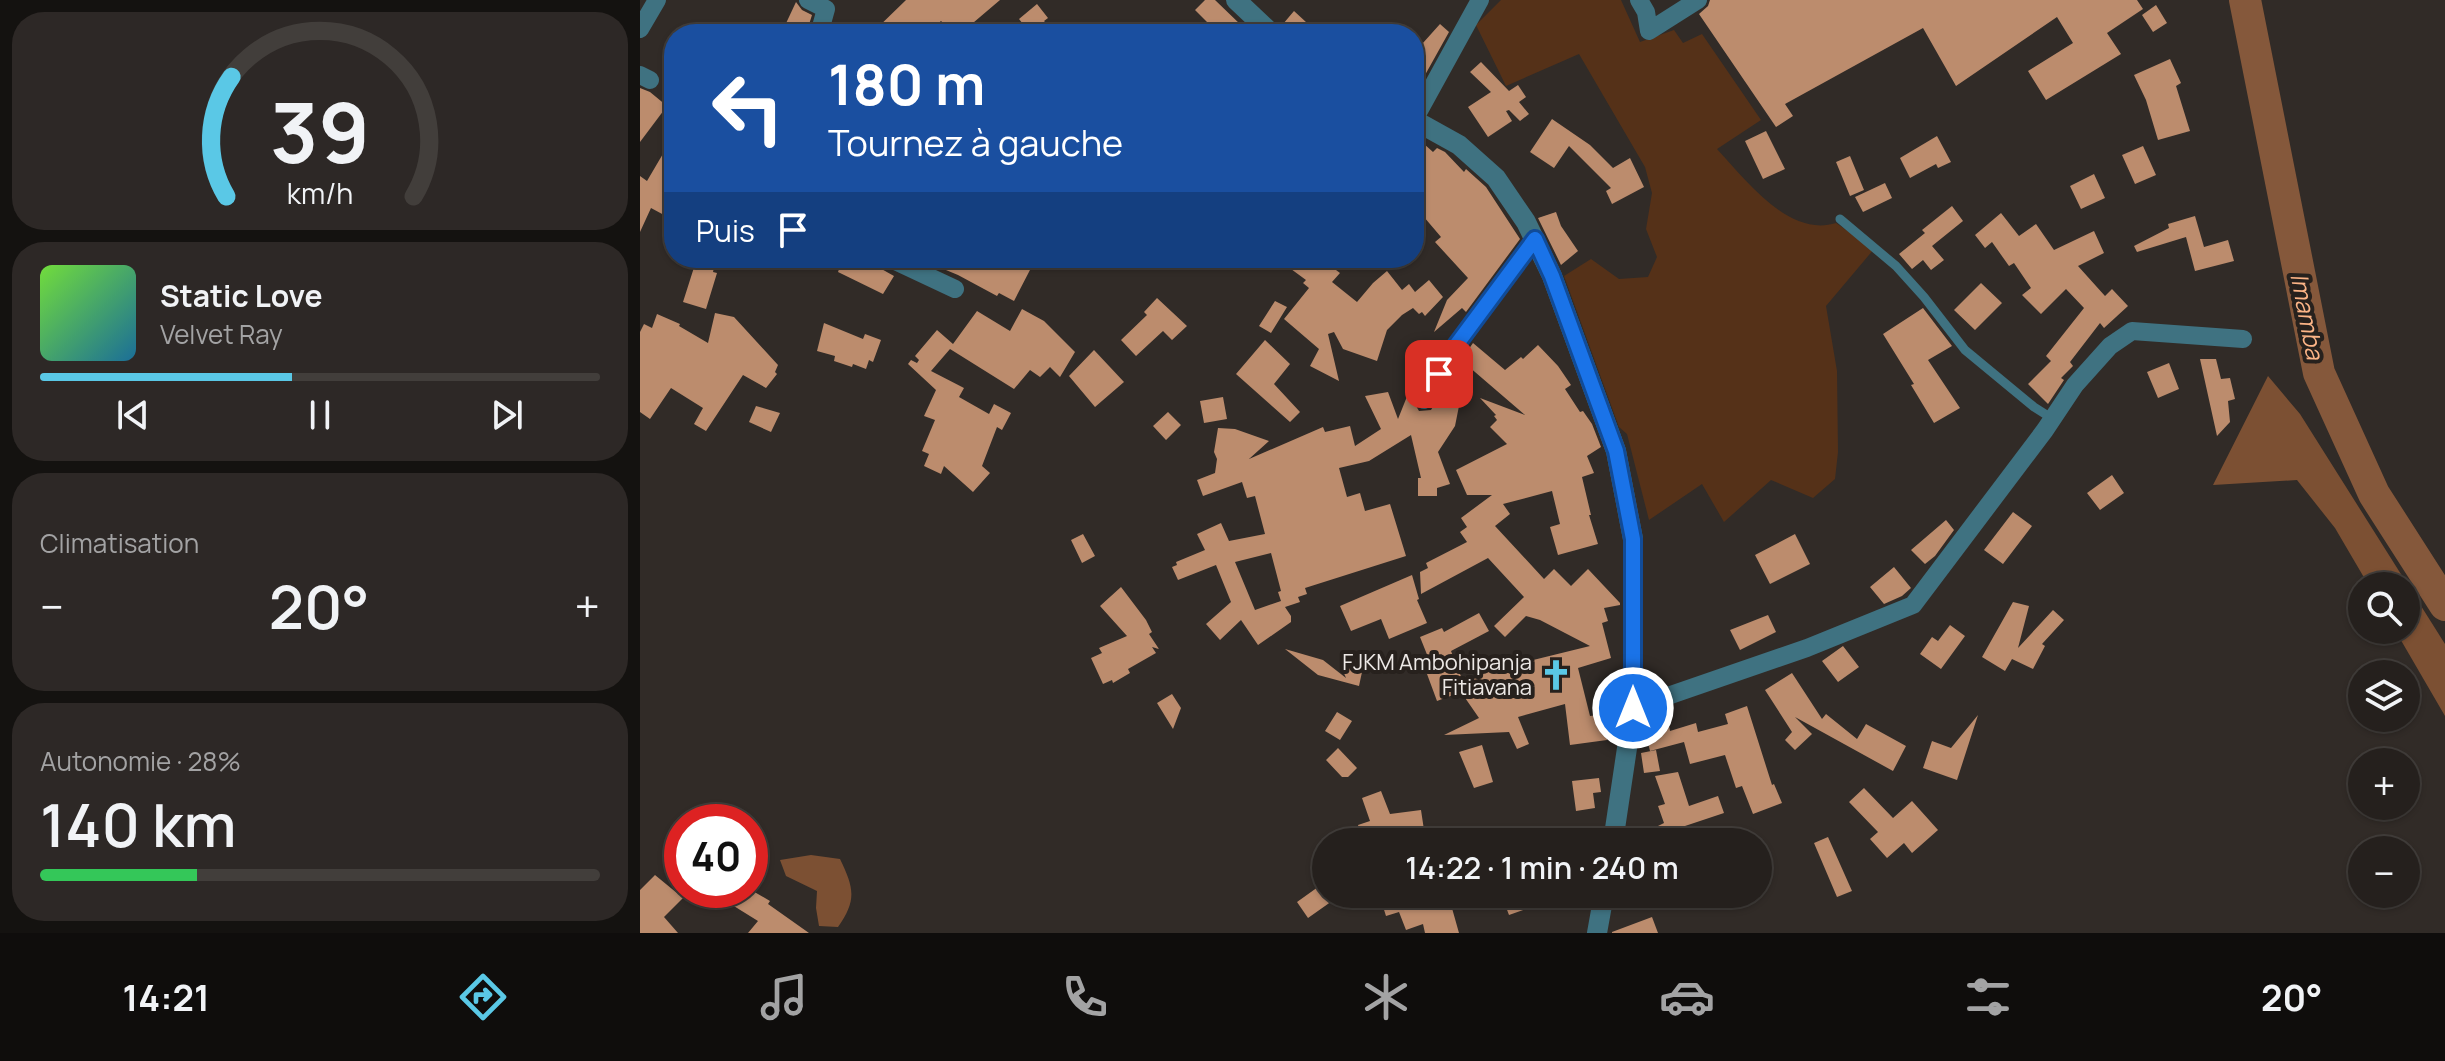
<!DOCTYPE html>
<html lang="fr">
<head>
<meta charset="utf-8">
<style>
  :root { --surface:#25201d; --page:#2d2826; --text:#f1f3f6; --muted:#a3a3a4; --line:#423e3b; --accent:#5ac8e6 }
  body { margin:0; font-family:Manrope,sans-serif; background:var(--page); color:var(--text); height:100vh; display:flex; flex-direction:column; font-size:30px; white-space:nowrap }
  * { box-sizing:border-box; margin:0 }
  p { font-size:26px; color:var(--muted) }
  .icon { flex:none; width:44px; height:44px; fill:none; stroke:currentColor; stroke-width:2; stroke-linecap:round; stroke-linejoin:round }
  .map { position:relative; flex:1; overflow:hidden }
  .details { display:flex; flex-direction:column; gap:12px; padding:12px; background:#141210; width:640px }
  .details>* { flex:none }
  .guide { position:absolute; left:24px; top:24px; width:760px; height:244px; border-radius:32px; box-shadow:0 2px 6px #0004,0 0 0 2px var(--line); background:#1a4fa0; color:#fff; overflow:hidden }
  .controls { position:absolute; left:1708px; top:572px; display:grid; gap:16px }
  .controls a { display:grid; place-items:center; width:72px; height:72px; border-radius:50%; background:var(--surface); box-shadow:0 2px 6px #0004,0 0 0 2px var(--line); font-size:40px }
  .speed { position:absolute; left:24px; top:804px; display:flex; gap:16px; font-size:40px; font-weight:700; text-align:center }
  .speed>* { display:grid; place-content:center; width:104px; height:104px; border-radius:50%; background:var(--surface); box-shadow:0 2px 6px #0004,0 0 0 2px var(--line); line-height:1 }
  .speed .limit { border:12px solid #d22; background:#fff; color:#111 }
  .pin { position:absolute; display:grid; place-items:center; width:68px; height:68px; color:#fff; margin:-34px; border-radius:16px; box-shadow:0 4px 12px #0006 }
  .me { position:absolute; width:88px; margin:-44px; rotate:0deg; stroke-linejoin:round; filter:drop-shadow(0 0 6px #0008) }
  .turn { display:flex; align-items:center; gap:28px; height:168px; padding:0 32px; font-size:36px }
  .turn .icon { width:104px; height:104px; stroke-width:2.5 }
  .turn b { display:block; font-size:56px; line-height:68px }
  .then { display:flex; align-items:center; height:76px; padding:0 32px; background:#0003; gap:16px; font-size:30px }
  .big { font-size:60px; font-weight:600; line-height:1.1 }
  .details .tile { flex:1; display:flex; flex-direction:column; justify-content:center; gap:12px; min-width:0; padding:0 28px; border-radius:32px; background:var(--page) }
  .details .dial { align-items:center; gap:0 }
  .dial svg { height:208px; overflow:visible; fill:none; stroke:var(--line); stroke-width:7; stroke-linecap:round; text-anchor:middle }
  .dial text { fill:var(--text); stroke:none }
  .song { display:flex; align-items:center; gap:24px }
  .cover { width:96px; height:96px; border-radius:12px; background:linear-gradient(135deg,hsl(100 70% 55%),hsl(200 70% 35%)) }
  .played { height:8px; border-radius:4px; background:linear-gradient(90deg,var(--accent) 45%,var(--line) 45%) }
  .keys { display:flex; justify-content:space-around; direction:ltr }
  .heat { display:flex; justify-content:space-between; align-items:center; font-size:44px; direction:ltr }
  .charge { height:12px; border-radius:6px; background:linear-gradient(90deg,#34c759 28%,var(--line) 0) }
  .trip { position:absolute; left:672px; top:828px; width:460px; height:80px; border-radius:40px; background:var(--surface); box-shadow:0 2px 6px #0004,0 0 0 2px var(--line); font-weight:600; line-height:80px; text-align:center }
  .tabs { display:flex; height:128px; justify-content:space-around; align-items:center; background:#0f0d0c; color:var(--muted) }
  .tabs .icon { width:56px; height:56px }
  .tabs .active { color:var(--accent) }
  .tabs b { font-size:36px; color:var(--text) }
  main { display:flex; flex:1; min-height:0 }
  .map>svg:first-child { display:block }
  .green { fill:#553118 }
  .forest { fill:#7c5033 }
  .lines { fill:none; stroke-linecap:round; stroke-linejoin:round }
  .river { stroke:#85583b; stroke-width:32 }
  .building { fill:#bc8c6d; fill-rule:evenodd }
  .service { stroke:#3f7281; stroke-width:9 }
  .minor { stroke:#3f7281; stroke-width:18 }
  .tertiary { stroke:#3f7281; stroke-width:20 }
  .route-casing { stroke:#114b97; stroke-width:20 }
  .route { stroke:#1a73e8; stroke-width:14 }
  .labels { text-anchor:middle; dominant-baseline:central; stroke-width:8; stroke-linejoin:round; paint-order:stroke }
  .poi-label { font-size:22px; fill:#ede9e6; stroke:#27211d; text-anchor:end }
  .water-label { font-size:24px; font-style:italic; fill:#fdb587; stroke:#27211d }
</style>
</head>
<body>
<main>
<section class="details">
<div class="tile dial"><svg viewBox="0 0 100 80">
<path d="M14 69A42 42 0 1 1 86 69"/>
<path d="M14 69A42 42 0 0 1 16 23" stroke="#5ac8e6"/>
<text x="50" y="56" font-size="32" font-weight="700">39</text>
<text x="50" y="72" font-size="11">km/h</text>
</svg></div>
<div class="tile">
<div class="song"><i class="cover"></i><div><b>Static Love</b><p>Velvet Ray</p></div></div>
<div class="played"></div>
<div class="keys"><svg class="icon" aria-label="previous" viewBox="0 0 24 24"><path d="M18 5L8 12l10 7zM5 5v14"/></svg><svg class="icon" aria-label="pause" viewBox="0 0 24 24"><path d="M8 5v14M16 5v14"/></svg><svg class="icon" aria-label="next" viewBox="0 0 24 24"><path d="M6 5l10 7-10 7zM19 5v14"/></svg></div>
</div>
<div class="tile"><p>Climatisation</p>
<div class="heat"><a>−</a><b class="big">20°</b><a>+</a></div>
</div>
<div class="tile"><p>Autonomie · 28%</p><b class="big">140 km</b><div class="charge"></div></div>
</section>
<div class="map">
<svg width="1805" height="933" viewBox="0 0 1805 933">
  <rect width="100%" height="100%" fill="#312b27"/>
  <!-- green -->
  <path class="green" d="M861,0H981L1000,42L1034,30L1043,43L1062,34L1121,120L1077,149C1106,180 1149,238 1196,223L1234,249L1186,306L1197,371L1198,452L1195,479L1173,498L1131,480L1084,522L1062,484L1009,520L987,434L979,427L924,276L951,259L979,279L1008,277L1017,257L1006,229L1012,193L1005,167L939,54L866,86L836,25Z"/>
  <!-- forest -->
  <path class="forest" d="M1628,376L1660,414L1805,644V716L1755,630H1766V586H1729L1695,528L1657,480L1573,485Z
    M171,855L200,859C214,888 217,900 198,927L179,926L176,908L177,891L146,876L140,860Z"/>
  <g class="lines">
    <!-- river -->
    <path class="river" d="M1605,0L1679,373L1734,494L1805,605"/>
  </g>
  <!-- building -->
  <path class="building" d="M266,0H360L320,34H315L301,21L285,34H231Z
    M565,0H575L602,26L594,34H579L555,10Z
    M1070,0H1497L1503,9L1467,33L1481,54L1406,100L1388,71L1433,43L1417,17L1316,86L1283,28L1145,104L1153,116L1136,127L1059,14L1068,6Z
    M156,2L162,10L172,15L166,34H141Z
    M397,4L408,18L404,21L416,34H391L379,19Z
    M1516,5L1527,23L1513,32L1502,15Z
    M654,11L679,34H655L643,24Z
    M800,24L809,32L780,84L774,90V53Z
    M1530,59L1541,83L1536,86L1550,131L1518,140L1506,100L1494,75Z
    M841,62L869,91L878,85L886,97L879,102L889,114L880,121L869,110L866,111L872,121L848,137L828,107L851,92L830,72Z
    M0,88L10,92L27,106L0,142Z
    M912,119L950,145L973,168L990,158L1004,187L972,204L966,191L971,188L929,146L914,168L890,152Z
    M1126,131L1145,169L1123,179L1105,141Z
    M34,135V184L28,193L34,198L24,215L11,208L0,232V176L7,181Z
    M774,135L793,152L797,148L805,152L824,172L826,169L846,187L880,239L826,312L822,308L794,332L807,300L828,278L795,242L801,237L784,217L774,224Z
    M1297,136L1311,162L1298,168L1296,164L1270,178L1260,158Z
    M1503,146L1516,175L1495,184L1482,155Z
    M1210,156L1224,190L1210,196L1196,162Z
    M1454,174L1465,198L1441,209L1430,186Z
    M1245,183L1252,198L1223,212L1215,197Z
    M1312,206L1323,221L1292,246L1304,260L1291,270L1283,260L1272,269L1259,254L1285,233L1282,230Z
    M916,212L921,226L938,251L921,265L898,218Z
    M1361,213L1379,236L1396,224L1414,250L1454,231L1464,253L1438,266L1465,296L1472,289L1488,306L1464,328L1460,323L1430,362L1433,366L1421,378L1424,380L1408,404L1388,384L1411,361L1406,356L1444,308L1426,289L1401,314L1382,295L1391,288L1374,263L1369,266L1352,242L1345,248L1335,235Z
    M1555,216L1564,247L1588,240L1594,261L1555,271L1546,237L1497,252L1494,246L1529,228L1528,224Z
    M57,258H76L73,272L77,273L66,309L43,302Z
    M203,258H231L229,262L254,276L243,294L198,272Z
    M277,258H389L385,265L391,268L374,301L359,293L357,296L318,275Z
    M636,258H680L700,273L692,282L717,302L733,283L747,271L762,290L769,284L775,292L789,280L803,297L785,316L782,312L779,314L773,308L762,315L747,330L737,361L703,349L694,332L688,334L699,381L670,366L679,349L644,319L669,288L663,283L666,280Z
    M1341,283L1362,303L1335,330L1314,310Z
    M517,298L547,326L532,340L523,331L496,356L481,340L507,315L504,312Z
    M635,301L647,307L631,333L619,326Z
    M1283,308L1312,346L1288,360L1320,408L1294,423L1271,385L1274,384L1243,334Z
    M382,309L404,321L435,352L420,377L410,367L400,377L390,370L374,389L310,349L291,371L324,388L319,397L349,414L354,404L371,413L362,430L357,427L342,466L350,473L333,492L304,466L301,474L284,466L289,454L282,451L295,420L284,416L296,390L268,364L271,360L277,363L279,360L275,356L297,330L313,344L337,311L370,331Z
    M75,313L94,317L138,365L135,372L137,374L126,388L103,375L66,431L54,424L63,408L31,388L10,419L0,412V332L4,324L12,328L17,314L40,324L39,326L68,343Z
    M184,323L223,339L225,334L241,340L233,362L229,360L226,369L213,364L212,367L194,361L195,356L177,351Z
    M625,340L650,364L634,384L660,412L650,422L596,374Z
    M833,343L865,370L881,357L883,359L898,345L918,366L931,385L925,389L940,412L943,411L952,424L961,447L947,456L954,473L942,477L951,515H949L958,544L918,555L910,527L920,524L912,491L863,504L870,514L855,526L904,579L914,569L931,586L948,569L980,603V605L964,608L968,621L962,623L971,658L938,668L950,716L964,714L967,740L930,745L925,704L878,717L889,744L877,749L869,732L804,735L839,718L821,692L797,701L787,674L794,672L780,637L802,628L804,632L839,613L849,631L811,651L822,679L827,676L831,681L844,672L950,646L900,620L886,616L865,637L854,626L884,597L848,558L781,594L780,572L788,568L786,563L827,542L820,532L827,527L821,518L852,495H827L816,470L867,444L850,427L857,420L854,416L856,415L840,398L885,415L821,360Z
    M454,350L484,382L455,407L429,376Z
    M1560,359H1576L1581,379L1590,378L1595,399L1588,401L1590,422L1577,436Z
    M1529,363L1539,389L1518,398L1507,372Z
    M776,374L784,377L772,399L779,411L791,410L806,385L822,391L815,426L798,452L810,484L797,488V496H778V478H781L771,435L729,461L699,468L707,497L720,493L725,511L750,504L766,556L665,588L667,594L658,597L660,602L645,607L651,616V622L618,645L601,620L580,640L566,624L591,602L576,565L538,580L532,567L537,565L536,562L565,550L557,534L581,523L589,541L625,534L615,496L607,498L602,482L563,496L557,480L575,473L577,459L574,452L578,428L595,429L629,441L609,459L683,427L685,432L710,426L715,446L741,429L725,396L748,392L758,419ZM631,553L641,591L638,592L641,601L615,610L595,562Z
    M583,397L587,419L564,423L560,401Z
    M116,406L140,413L131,432L109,422Z
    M528,412L541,425L526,440L513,426Z
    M1472,475L1484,493L1460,510L1447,493Z
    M1373,512L1392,526L1363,564L1344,550Z
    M1306,520L1314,530L1295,556L1285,564L1271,550Z
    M443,534L455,556L442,563L431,540Z
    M1155,534L1170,564L1130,584L1115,555Z
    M1254,567L1271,588L1262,596L1244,604L1230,587Z
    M772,575L779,599L777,600L787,623L749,639L741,619L711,631L700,606Z
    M481,587L506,620L512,632L509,634L519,649L512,647L516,653L488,669L490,673L473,683L472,680L463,684L451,658L462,653L459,648L487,636L460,606Z
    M1373,602L1389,606L1378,648L1413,610L1424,620L1402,644L1405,646L1393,669L1372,659L1365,671L1342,657Z
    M1128,615L1136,632L1100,650L1090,630Z
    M1310,625L1325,636L1301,669L1280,654L1292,637L1298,641Z
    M1203,646L1219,667L1198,682L1182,661Z
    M645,649L683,660L706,678L701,666L722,672L719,686L678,675Z
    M1152,673L1182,719L1186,714L1217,739L1226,724L1266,746L1253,771L1155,717L1172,734L1155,750L1145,740L1152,732L1125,690Z
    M532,694L541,708L533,729L517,703Z
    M1107,706L1132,785L1134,784L1142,803L1113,814L1102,786L1096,788L1085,755L1050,764L1044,742L1010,751L1005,731L1029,726L1030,731L1056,723L1058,732L1088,724L1085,714Z
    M697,712L712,721L700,740L685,731Z
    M1338,715L1317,780L1283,768L1292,741L1311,748Z
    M842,745L853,782L834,788L819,752Z
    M698,748L717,768L708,777H702L686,760Z
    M1016,750L1020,771L1004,773L1001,753Z
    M1038,772L1049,806L1078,796L1084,813L1039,828L1046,842H1013L1008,831L1024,823L1018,806L1025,804L1015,776Z
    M959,778L961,792L953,793L955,808L936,811L932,781Z
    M1224,788L1253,818L1272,801L1298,830L1272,853L1264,843L1247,858L1230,839L1238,832L1209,802Z
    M741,791L750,814L781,810L784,830L753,834L756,842H723L718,825L730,821L722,798Z
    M1188,837L1212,891L1197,897L1174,843Z
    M15,875L43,898L24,917L38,933H0V890Z
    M678,887L683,894H702L668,918L657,902Z
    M68,890H111L130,901L128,904L169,933H108L118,921Z
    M739,894H808L819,933H785L783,924L766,930L759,912L746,916Z
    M861,894H880L886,909L869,915Z
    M1012,917L1018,933H972V932Z"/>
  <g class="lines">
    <!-- service -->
    <path class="service" d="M1200,219L1256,266L1284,297L1325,350L1394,407L1413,419"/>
    <!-- minor -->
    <path class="minor" d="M168,0L186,9L179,34
      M999,0L1006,12L1009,31L1058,0
      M0,29L17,0
      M0,75L10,80
      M774,120L840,0
      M249,258L315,289
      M784,400L814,348L895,239
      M993,708L1167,648L1273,605L1405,430L1435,385L1470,346L1492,331L1603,339"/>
    <!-- tertiary -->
    <path class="tertiary" d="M596,0L632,34
      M774,120L819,145L856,178L886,222L912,276L976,451L993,539V708L973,842
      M957,933L964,894"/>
  </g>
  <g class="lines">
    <defs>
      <path id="route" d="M799,374L814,348L895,239L912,276L976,451L993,539V708"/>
    </defs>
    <!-- route casing -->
    <use href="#route" class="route-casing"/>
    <!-- route -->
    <use href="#route" class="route"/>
  </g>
  <!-- icons -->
  <defs>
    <symbol id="church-bare" viewBox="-9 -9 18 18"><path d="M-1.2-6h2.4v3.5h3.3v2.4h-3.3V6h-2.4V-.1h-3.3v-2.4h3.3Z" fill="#5ac8e6" stroke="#27211d" stroke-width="2.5" paint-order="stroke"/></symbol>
  </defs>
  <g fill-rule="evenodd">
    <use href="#church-bare" x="894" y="653" width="44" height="44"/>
  </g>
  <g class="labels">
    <!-- poi labels -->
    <g class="poi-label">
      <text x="892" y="662">FJKM Ambohipanja<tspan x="892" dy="25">Fitiavana</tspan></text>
    </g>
    <!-- water labels -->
    <g class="water-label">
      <text transform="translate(1668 316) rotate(79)">Imamba</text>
    </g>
  </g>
</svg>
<div class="controls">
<a><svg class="icon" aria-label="search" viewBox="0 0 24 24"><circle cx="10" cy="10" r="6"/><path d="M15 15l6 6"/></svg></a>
<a><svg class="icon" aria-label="layers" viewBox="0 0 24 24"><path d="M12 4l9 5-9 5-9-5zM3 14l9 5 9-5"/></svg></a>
<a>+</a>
<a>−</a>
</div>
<div class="speed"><div class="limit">40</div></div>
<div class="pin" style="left:799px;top:374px;background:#d93025"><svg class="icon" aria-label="arrive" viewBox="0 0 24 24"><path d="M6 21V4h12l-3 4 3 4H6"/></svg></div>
<svg class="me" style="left:993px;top:708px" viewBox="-20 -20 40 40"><circle r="17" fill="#1a73e8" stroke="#fff" stroke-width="3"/><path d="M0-11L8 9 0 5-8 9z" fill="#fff"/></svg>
<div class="trip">14:22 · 1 min · 240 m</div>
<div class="guide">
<div class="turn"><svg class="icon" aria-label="left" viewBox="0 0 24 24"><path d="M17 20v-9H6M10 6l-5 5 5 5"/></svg><div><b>180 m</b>Tournez à gauche</div></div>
<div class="then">Puis<svg class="icon" aria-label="arrive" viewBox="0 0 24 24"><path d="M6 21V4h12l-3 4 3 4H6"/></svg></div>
</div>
</div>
</main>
<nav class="tabs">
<b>14:21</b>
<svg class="icon active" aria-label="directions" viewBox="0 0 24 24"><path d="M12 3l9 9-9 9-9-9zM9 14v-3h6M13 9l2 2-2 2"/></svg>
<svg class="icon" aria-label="music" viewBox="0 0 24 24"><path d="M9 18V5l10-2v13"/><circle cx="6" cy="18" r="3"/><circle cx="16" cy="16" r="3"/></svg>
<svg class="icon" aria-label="phone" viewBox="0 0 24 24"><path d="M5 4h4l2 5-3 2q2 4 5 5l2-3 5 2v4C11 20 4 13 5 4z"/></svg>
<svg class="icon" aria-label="climate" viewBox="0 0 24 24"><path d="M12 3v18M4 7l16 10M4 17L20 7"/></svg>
<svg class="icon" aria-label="car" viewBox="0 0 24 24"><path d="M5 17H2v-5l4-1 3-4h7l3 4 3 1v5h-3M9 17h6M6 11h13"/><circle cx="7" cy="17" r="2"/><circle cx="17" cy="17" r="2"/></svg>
<svg class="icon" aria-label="filters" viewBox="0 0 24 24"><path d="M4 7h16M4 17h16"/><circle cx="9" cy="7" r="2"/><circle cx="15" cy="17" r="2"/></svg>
<b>20°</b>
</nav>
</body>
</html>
